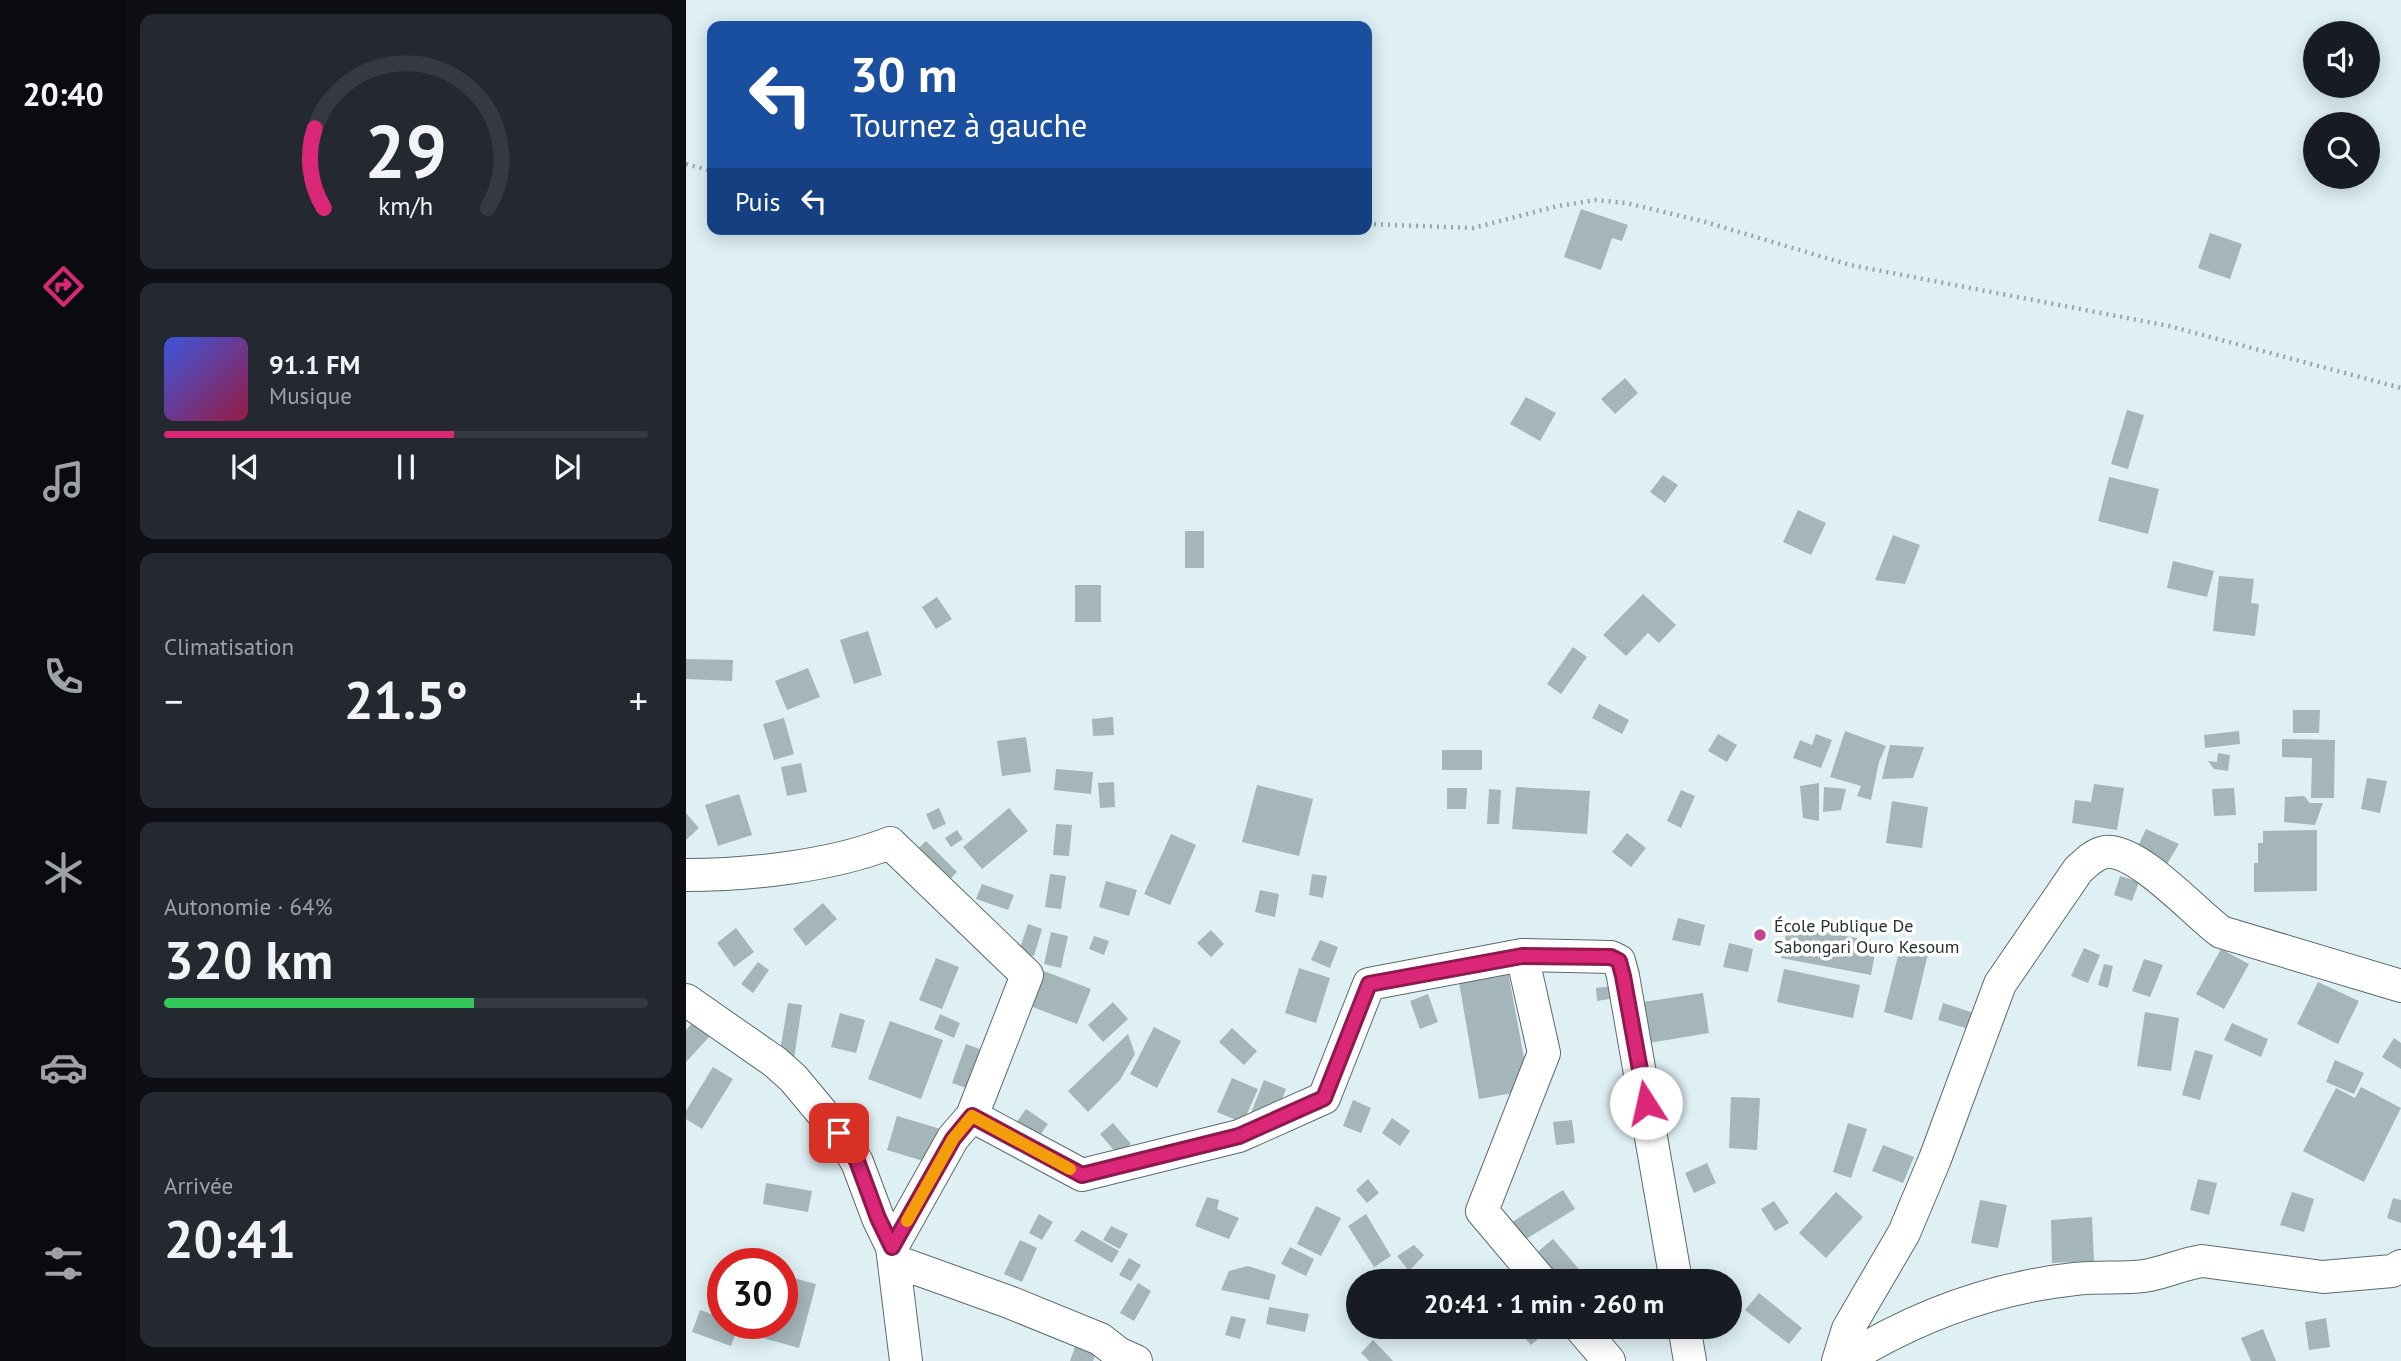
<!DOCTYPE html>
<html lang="fr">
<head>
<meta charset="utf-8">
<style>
  :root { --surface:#171b24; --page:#242831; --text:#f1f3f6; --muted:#9ea1a6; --line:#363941; --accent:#db2777 }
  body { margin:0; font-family:"PT Sans",sans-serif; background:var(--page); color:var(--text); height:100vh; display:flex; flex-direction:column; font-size:26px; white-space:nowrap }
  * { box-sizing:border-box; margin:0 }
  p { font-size:23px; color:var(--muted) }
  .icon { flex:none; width:38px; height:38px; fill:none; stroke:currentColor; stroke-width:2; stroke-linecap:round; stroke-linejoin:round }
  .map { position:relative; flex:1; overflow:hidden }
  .drawer { display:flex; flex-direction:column; gap:14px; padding:14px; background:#0d0f14; width:560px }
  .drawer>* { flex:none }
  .hud { position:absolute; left:21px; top:21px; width:665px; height:214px; border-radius:14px; box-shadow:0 4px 18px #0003; background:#1a4fa0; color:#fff; overflow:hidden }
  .tools { position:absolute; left:1617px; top:21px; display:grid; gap:14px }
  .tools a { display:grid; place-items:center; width:77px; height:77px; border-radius:50%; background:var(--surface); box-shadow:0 4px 18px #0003; font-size:35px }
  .speed { position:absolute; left:21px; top:1248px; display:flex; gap:14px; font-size:35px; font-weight:700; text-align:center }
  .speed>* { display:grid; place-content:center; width:91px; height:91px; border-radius:50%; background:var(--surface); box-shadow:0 4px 18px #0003; line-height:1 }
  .speed .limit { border:10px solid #d22; background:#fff; color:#111 }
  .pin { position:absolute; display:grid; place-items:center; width:60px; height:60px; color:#fff; margin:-30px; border-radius:14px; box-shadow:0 4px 10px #0006 }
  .me { position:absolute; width:77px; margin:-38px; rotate:350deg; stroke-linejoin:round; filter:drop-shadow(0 0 5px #0008) }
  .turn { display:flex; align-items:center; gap:24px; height:147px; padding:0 28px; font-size:32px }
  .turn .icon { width:91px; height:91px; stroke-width:2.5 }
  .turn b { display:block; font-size:49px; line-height:60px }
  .then { display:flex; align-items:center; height:66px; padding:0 28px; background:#0003; gap:14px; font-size:26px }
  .big { font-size:52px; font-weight:700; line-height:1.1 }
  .drawer .card { flex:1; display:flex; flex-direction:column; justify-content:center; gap:10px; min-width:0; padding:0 24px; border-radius:14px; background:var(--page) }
  .drawer .dial { align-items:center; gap:0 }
  .dial svg { height:182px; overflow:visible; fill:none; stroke:var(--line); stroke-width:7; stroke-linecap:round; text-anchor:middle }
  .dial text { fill:var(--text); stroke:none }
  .song { display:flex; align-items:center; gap:21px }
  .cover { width:84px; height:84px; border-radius:10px; background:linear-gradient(135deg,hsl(230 70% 55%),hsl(340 70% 35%)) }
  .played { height:7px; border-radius:4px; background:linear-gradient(90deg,var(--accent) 60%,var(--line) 60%) }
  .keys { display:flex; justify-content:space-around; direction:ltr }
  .heat { display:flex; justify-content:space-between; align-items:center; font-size:38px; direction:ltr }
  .charge { height:10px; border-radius:5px; background:linear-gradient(90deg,#34c759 64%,var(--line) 0) }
  .trip { position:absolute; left:660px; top:1269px; width:396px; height:70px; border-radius:35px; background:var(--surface); box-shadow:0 4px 18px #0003; font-weight:700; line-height:70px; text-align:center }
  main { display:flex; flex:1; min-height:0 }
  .tabs { display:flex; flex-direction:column; width:126px; justify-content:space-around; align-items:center; background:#090b0e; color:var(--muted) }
  .tabs .icon { width:49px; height:49px }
  .tabs .on { color:var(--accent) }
  .tabs b { font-size:32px; color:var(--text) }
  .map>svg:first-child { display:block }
  .building { fill:#a5b6ba }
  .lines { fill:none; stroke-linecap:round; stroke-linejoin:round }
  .street-casing { stroke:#5b6b6e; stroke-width:34 }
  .path { stroke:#98a6a9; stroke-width:4.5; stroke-dasharray:2 5; stroke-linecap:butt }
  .street { stroke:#fff; stroke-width:32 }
  .route-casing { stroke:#8e194d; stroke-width:18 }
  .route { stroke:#db2777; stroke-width:12 }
  .slow { stroke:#f59e0b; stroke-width:12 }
  .poi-dot { fill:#c4438d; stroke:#fff; stroke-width:2.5 }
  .labels { text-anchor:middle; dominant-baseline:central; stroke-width:7; stroke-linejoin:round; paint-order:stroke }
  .poi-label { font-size:18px; fill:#293031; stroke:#fff; text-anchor:start }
</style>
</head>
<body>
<main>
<nav class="tabs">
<b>20:40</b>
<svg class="icon on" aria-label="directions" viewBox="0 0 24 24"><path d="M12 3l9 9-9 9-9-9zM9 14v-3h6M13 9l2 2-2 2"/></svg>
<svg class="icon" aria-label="music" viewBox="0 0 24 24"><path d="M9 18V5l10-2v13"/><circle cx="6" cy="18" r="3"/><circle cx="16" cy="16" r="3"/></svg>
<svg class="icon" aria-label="phone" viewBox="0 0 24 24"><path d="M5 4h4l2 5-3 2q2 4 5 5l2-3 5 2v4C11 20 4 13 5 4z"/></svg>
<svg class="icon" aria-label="climate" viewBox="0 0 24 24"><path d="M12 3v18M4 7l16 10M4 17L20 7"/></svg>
<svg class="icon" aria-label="car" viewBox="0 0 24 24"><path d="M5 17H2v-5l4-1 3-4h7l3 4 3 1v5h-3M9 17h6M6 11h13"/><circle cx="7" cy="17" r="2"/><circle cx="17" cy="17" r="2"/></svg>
<svg class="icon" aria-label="filters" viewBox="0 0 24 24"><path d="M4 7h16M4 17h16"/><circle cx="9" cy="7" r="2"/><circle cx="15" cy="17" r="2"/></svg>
</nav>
<section class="drawer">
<div class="card dial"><svg viewBox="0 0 100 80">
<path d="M14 69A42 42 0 1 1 86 69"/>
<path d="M14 69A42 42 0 0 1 10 34" stroke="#db2777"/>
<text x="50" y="56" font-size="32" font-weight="700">29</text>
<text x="50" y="72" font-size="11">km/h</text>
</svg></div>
<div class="card">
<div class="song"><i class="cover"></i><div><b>91.1 FM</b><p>Musique</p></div></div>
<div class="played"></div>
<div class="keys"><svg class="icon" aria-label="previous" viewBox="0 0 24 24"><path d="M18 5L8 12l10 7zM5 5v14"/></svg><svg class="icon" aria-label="pause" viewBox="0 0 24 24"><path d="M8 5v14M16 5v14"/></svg><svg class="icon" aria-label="next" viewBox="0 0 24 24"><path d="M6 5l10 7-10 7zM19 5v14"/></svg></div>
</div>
<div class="card"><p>Climatisation</p>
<div class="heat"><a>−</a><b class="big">21.5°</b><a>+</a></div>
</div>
<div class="card"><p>Autonomie · 64%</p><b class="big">320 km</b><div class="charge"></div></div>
<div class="card"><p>Arrivée</p><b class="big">20:41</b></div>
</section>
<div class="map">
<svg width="1715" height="1361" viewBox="0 0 1715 1361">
  <rect width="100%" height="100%" fill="#def0f4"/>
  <!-- building -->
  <path class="building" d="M895,209L942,225L936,241L926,238L915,270L878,257Z
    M1524,233L1556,244L1544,279L1512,268Z
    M939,378L952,393L929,414L915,399Z
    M840,397L870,413L854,441L824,424Z
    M1441,410L1458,415L1442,469L1425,464Z
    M977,475L992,485L979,503L964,492Z
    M1423,477L1473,489L1462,534L1412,521Z
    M1112,510L1140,523L1125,555L1097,542Z
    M499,531H518V568H499Z
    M1207,535L1234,545L1219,584L1189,580Z
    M1487,561L1528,571L1521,597L1481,588Z
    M1533,576L1568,579L1565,603L1573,604L1569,636L1527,631Z
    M389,585H415V622H389Z
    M957,594L990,625L973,643L962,633L940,656L917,635Z
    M251,597L266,619L250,629L236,607Z
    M182,631L196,675L168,684L154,640Z
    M887,647L901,657L875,694L861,684Z
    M0,659L47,660L46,681L0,679Z
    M122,668L134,697L101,710L89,681Z
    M913,704L943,720L936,734L906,718Z
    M1607,710H1634L1633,733H1607Z
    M427,717L428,735L407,736L406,719Z
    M98,718L108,754L88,760L77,724Z
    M1159,731L1200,746L1193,762L1185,800L1171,796L1175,786L1144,777Z
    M1553,731L1554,744L1519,748L1518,735Z
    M1032,734L1051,745L1041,762L1022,751Z
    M1130,734L1146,740L1135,768L1107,758L1114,740L1126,745Z
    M340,737L345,772L316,776L311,741Z
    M1596,739L1649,740L1648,798H1625L1626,758L1596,757Z
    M1204,745L1238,747L1227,778L1196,779Z
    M756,750H796V770H756Z
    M1532,753L1544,755L1542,771L1528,769L1522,761L1531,762Z
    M115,763L121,792L101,796L95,767Z
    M370,769L407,772L405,794L368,790Z
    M1681,778L1701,781L1694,813L1675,809Z
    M428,782L429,807L414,808L412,783Z
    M1133,783V821L1117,818L1114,786Z
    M1408,784L1438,788L1431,830L1386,823L1389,800L1405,802Z
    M571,785L627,799L613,856L556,842Z
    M830,787L904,791L901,834L826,829Z
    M1138,787L1160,789L1155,810L1137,812Z
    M761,788H781L780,809H761Z
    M1548,788L1550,815L1528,816L1526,789Z
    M803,789L815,790L813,824H801Z
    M995,790L1009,796L995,828L981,821Z
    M53,794L66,835L32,846L19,805Z
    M1618,796L1624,803H1637L1629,825L1598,822L1599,797Z
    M1206,801L1242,807L1236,848L1200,843Z
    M253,808L260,824L247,830L240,814Z
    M323,808L342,831L296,869L277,847Z
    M0,813L13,828L0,840Z
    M370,824L386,825L383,856L367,855Z
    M1460,829L1493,844L1475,874L1449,853Z
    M271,830L277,839L265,847L259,838Z
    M1631,830V891L1568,892V863H1572V843H1577V831Z
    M941,833L960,848L945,867L926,852Z
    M485,834L510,845L484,905L458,894Z
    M240,841L271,872L255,889L223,857Z
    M364,874L380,876L375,909L359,907Z
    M626,874L641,876L637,898L623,895Z
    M1434,876L1453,882L1446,901L1428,895Z
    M420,881L451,890L443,916L413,907Z
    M296,884L328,895L322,910L290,899Z
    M574,890L593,894L589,917L569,912Z
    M137,903L151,919L120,946L107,929Z
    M992,918L1019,925L1014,946L986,940Z
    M342,924L356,929L348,956L333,951Z
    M1102,925L1191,942L1185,975L1095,958Z
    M50,928L68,952L48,967L31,943Z
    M525,930L538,944L525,957L511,943Z
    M365,932L382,936L375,968L358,964Z
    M408,936L423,941L418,955L403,949Z
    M634,940L652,947L644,968L625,960Z
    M1043,943L1067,949L1062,972L1037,967Z
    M1214,948L1242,954L1226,1020L1198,1012Z
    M1398,948L1414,955L1402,983L1385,976Z
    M1535,949L1563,964L1538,1009L1510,994Z
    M250,958L273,967L256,1009L233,1000Z
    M1458,959L1477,965L1464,997L1446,991Z
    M820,961L844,1090L793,1099L771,970Z
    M72,962L83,970L67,993L55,984Z
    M1418,964L1427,966L1422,988L1412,985Z
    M613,968L644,978L630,1023L599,1013Z
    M1098,969L1174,985L1167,1018L1091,1002Z
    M358,971L405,989L391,1024L344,1006Z
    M1632,982L1673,1001L1652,1044L1611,1024Z
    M927,986L929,998L911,1001L910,988Z
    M1017,993L1023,1033L963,1043L957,1002Z
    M742,994L752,1022L734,1029L724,1001Z
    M427,1002L442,1019L417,1042L402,1025Z
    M102,1003L116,1005L108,1059L93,1057Z
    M1257,1003L1288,1013L1283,1029L1252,1020Z
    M1459,1012L1493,1018L1485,1071L1451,1066Z
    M154,1013L179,1020L170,1053L145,1047Z
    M254,1014L274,1023L268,1038L248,1029Z
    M8,1021L24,1036L0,1062V1030Z
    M204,1021L257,1040L235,1099L182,1079Z
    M1546,1023L1582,1039L1575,1057L1538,1040Z
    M468,1027L495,1041L471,1088L444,1074Z
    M546,1028L571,1051L558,1065L533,1042Z
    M442,1034L449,1054L434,1080L402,1112L382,1091Z
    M1708,1038L1715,1043V1069L1696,1057Z
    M280,1044L302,1052L289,1091L266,1083Z
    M1509,1050L1527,1055L1514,1100L1496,1095Z
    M1649,1060L1678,1073L1668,1094L1640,1082Z
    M27,1067L47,1079L16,1129L0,1119V1111Z
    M546,1078L572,1089L557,1123L531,1112Z
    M578,1080L600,1089L585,1127L563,1118Z
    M1675,1087L1715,1108L1678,1182L1617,1151L1650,1088L1669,1098Z
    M1045,1097L1074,1098L1071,1150L1043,1148Z
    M667,1100L685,1108L675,1133L657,1126Z
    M340,1109L362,1124L347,1145L325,1130Z
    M211,1116L258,1130L247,1164L201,1150Z
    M706,1118L724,1131L714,1146L696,1133Z
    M886,1120L889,1143L870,1145L867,1122Z
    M427,1123L445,1144L432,1155L414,1134Z
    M1162,1123L1181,1129L1165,1178L1147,1172Z
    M1197,1145L1228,1157L1217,1183L1186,1171Z
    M1021,1163L1030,1183L1008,1193L999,1173Z
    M682,1179L693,1193L681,1203L670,1190Z
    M1512,1179L1531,1183L1523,1215L1504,1210Z
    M80,1183L126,1191L122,1212L77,1204Z
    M877,1190L889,1209L835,1242L823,1224Z
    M1150,1192L1177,1217L1140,1258L1113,1233Z
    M1606,1192L1628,1199L1618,1232L1594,1225Z
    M521,1197L533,1200L531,1209L553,1218L543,1239L509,1226Z
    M1707,1198L1715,1200V1223L1701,1218Z
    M1294,1200L1321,1205L1312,1248L1285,1243Z
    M1088,1201L1103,1223L1089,1231L1075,1209Z
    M630,1206L655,1218L635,1256L611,1244Z
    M353,1214L367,1222L356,1240L343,1233Z
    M680,1214L705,1256L688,1267L662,1226Z
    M1406,1217L1408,1261L1366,1263L1365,1220Z
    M425,1226L442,1234L434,1249L417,1240Z
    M396,1230L433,1251L426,1263L388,1241Z
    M867,1239L903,1281H860L842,1260Z
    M334,1240L351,1248L336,1282L318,1274Z
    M728,1245L738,1255L723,1271L711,1256Z
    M604,1247L628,1259L620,1276L595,1264Z
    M443,1258L455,1265L445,1281L433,1275Z
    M562,1266L590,1275L583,1300L535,1290L543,1271Z
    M96,1275L130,1284L113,1348L59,1333L61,1323H96Z
    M452,1283L465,1291L448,1321L434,1313Z
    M1073,1293L1116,1328L1103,1344L1059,1310Z
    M583,1307L623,1314L619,1332L580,1324Z
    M14,1310L37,1318V1323L53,1324L45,1346L6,1332Z
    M545,1316L560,1319L554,1339L539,1335Z
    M1640,1318L1644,1347L1623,1350L1619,1322Z
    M684,1326H720L710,1339L691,1334Z
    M829,1326H862L864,1329L845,1345Z
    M1577,1329L1590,1361H1565L1555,1338Z
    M687,1340L707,1361H683L675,1353Z
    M390,1344L411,1351L407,1361H384Z"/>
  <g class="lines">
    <defs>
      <path id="street" d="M0,875C64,875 145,866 204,843L341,975L286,1116L267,1138L206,1247
        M836,955L858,1053L796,1211L855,1281
        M0,1000L89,1062L107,1078L153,1133L171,1162L192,1218L206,1247L220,1361
        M286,1116L396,1175L553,1136L638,1098L683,984L836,955L925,957L933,961L937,976L990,1281
        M209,1261L323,1302L414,1339L432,1353L450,1361
        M893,1326L923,1361
        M998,1326L1004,1361
        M1152,1361L1162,1329L1218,1233L1249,1159L1314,984L1392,870C1400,863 1408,854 1419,852C1451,848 1508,912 1535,932L1715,986
        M1158,1361C1228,1317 1306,1288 1389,1279C1412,1276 1436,1279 1458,1276C1478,1273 1496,1264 1516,1261L1637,1277L1706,1271L1715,1266"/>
    </defs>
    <!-- street casing -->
    <use href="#street" class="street-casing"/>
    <!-- path -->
    <path class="path" d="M0,164L26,171
      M681,224L787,228L872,206L909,200L940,203L1016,221L1164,265L1483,326L1715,388"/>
    <!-- street -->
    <use href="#street" class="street"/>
  </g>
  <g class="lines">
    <defs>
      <path id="route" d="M153,1133L171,1161L192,1218L206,1247L267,1139L286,1116L396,1175L553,1136L638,1098L683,984L836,956L925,957L933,961L937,976L960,1103"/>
    </defs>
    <!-- route casing -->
    <use href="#route" class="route-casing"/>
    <!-- route -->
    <use href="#route" class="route"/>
    <!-- slow -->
    <path class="slow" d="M221,1221L267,1139L286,1116L384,1169"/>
  </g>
  <!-- markers -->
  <circle class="poi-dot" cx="1074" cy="935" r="7"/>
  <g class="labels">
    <!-- poi labels -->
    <g class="poi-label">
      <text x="1088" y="925">École Publique De<tspan x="1088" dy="21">Sabongari Ouro Kesoum</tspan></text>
    </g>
  </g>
</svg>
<div class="tools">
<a><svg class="icon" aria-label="sound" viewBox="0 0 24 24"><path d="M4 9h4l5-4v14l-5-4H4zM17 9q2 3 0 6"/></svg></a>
<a><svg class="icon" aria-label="search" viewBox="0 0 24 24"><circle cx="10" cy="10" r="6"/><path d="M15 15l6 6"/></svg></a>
</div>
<div class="speed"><div class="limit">30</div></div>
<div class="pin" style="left:153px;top:1133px;background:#d93025"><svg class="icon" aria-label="arrive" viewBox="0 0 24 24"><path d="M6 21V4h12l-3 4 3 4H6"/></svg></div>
<svg class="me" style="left:960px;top:1103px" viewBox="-20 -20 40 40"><circle r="19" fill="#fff"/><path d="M0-13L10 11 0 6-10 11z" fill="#db2777"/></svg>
<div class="trip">20:41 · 1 min · 260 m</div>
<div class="hud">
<div class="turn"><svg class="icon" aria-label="left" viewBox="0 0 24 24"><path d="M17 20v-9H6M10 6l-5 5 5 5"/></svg><div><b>30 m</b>Tournez à gauche</div></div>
<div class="then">Puis<svg class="icon" aria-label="left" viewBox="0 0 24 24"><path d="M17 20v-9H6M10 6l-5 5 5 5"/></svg></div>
</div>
</div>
</main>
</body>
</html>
